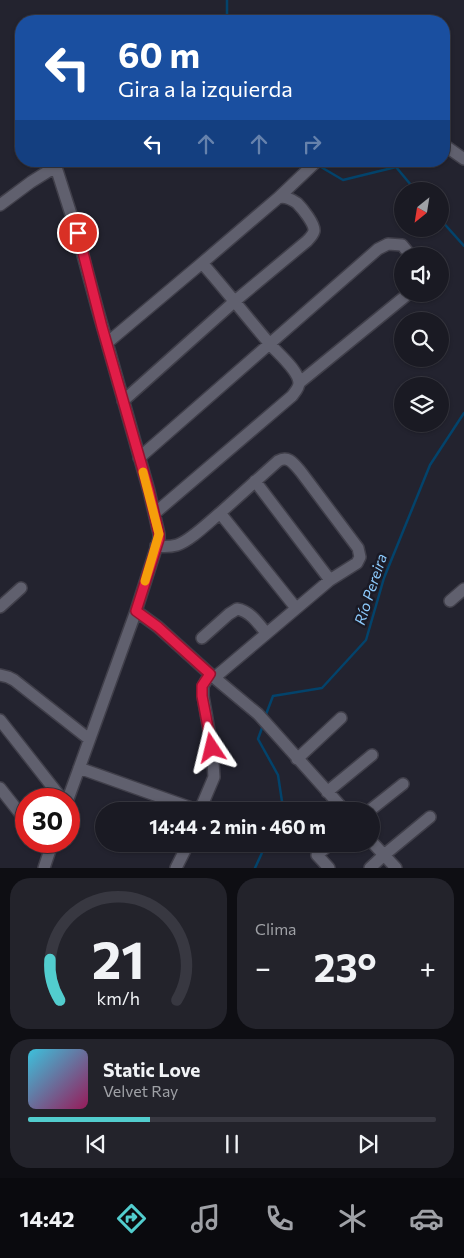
<!DOCTYPE html>
<html lang="es">
<head>
<meta charset="utf-8">
<style>
  :root { --surface:#1a1a23; --page:#23232b; --text:#f1f3f6; --muted:#9fa1a6; --line:#383841; --accent:#52cdce }
  body { margin:0; font-family:Commissioner,sans-serif; background:var(--page); color:var(--text); height:100vh; display:flex; flex-direction:column; font-size:19px; white-space:nowrap }
  * { box-sizing:border-box; margin:0 }
  p { font-size:16px; color:var(--muted) }
  .icon { flex:none; width:28px; height:28px; fill:none; stroke:currentColor; stroke-width:2; stroke-linecap:round; stroke-linejoin:round }
  .map { position:relative; height:868px; overflow:hidden }
  .drawer { display:flex; flex-direction:column; gap:10px; padding:10px; background:#0e0e13; flex:1 }
  .drawer>* { flex:none }
  .banner { position:absolute; left:15px; top:15px; width:435px; height:152px; border-radius:20px; box-shadow:0 1px 4px #0004,0 0 0 1px var(--line); background:#1a4fa0; color:#fff; overflow:hidden }
  .needle { width:32px; rotate:210deg }
  .fabs { position:absolute; left:394px; top:182px; display:grid; gap:10px }
  .fabs a { display:grid; place-items:center; width:55px; height:55px; border-radius:50%; background:var(--surface); box-shadow:0 1px 4px #0004,0 0 0 1px var(--line); font-size:25px }
  .speed { position:absolute; left:15px; top:788px; display:flex; gap:10px; font-size:25px; font-weight:700; text-align:center }
  .speed>* { display:grid; place-content:center; width:65px; height:65px; border-radius:50%; background:var(--surface); box-shadow:0 1px 4px #0004,0 0 0 1px var(--line); line-height:1 }
  .speed .limit { border:8px solid #d22; background:#fff; color:#111 }
  .pin { position:absolute; display:grid; place-items:center; width:42px; height:42px; color:#fff; margin:-21px; border:2px solid #fff; border-radius:50%; box-shadow:0 1px 5px #0007 }
  .me { position:absolute; width:55px; margin:-28px; rotate:350deg; stroke-linejoin:round; filter:drop-shadow(0 0 4px #0008) }
  .turn { display:flex; align-items:center; gap:18px; height:105px; padding:0 20px; font-size:22px }
  .turn .icon { width:65px; height:65px; stroke-width:2.5 }
  .turn b { display:block; font-size:35px; line-height:42px }
  .lanes { display:flex; align-items:center; height:48px; padding:0 20px; background:#0003; justify-content:center; gap:25px; direction:ltr }
  .lanes .off { opacity:.35 }
  .big { font-size:38px; font-weight:700; line-height:1.1 }
  .drawer .card { flex:1; display:flex; flex-direction:column; justify-content:center; gap:8px; min-width:0; padding:0 18px; border-radius:20px; background:var(--page) }
  .drawer .dial { align-items:center; gap:0 }
  .dial svg { height:130px; overflow:visible; fill:none; stroke:var(--line); stroke-width:7; stroke-linecap:round; text-anchor:middle }
  .dial text { fill:var(--text); stroke:none }
  .song { display:flex; align-items:center; gap:15px }
  .cover { width:60px; height:60px; border-radius:8px; background:linear-gradient(135deg,hsl(190 70% 55%),hsl(330 70% 35%)) }
  .played { height:5px; border-radius:2px; background:linear-gradient(90deg,var(--accent) 30%,var(--line) 30%) }
  .keys { display:flex; justify-content:space-around; direction:ltr }
  .heat { display:flex; justify-content:space-between; align-items:center; font-size:28px; direction:ltr }
  .drawer .tiles { flex:1; display:grid; gap:10px; grid-template-columns:1fr 1fr }
  .card:last-child { grid-column:span 2 }
  .trip { position:absolute; left:95px; top:802px; width:285px; height:50px; border-radius:25px; background:var(--surface); box-shadow:0 1px 4px #0004,0 0 0 1px var(--line); font-weight:700; line-height:50px; text-align:center }
  .tab-bar { display:flex; height:80px; justify-content:space-around; align-items:center; background:#0a0a0e; color:var(--muted) }
  .tab-bar .icon { width:35px; height:35px }
  .tab-bar .active { color:var(--accent) }
  .tab-bar b { font-size:22px; color:var(--text) }
  .map>svg:first-child { display:block }
  .lines { fill:none; stroke-linecap:round; stroke-linejoin:round }
  .stream { stroke:#03436b; stroke-width:2.5 }
  .minor-casing { stroke:#403f4a; stroke-width:14 }
  .minor { stroke:#60606e; stroke-width:11 }
  .route-casing { stroke:#92132f; stroke-width:12 }
  .route { stroke:#e11d48; stroke-width:9 }
  .slow { stroke:#f59e0b; stroke-width:9 }
  .labels { text-anchor:middle; dominant-baseline:central; stroke-width:5; stroke-linejoin:round; paint-order:stroke }
  .water-label { font-size:15px; font-style:italic; fill:#8cc9fb; stroke:#1a1a25 }
</style>
</head>
<body>
<div class="map">
<svg width="464" height="868" viewBox="0 0 464 868">
  <rect width="100%" height="100%" fill="#23232f"/>
  <g class="lines">
    <!-- stream -->
    <path class="stream" d="M227,0V17L229,21
      M320,163L321,167L343,180L396,167L416,191
      M440,219L464,246
      M265,717L273,696L322,688L366,640L384,578L430,465L464,413
      M263,725L258,739L278,775L283,808L281,811
      M255,868L266,844"/>
    <defs>
      <path id="minor" d="M444,145L464,159
        M54,161L77,233L98,311L149,491L159,534V539L136,611L68,799
        M278,198L317,161
        M0,205L31,182L55,167
        M107,343L202,263C225,289 246,316 269,343C276,352 299,370 299,383C299,388 295,392 292,396L155,513
        M299,383L408,294
        M123,401L235,301L307,241C310,238 313,235 314,231C315,224 302,208 297,203C291,199 284,196 278,198L202,263
        M139,458L378,249L388,244L402,245L411,256
        M255,481L330,580
        M156,546C164,547 170,547 177,545C190,541 209,522 220,513L296,608
        M450,601L464,589
        M0,607L21,588
        M136,611L158,627L210,674L258,714L345,811
        M202,638L229,614L237,609C250,611 258,623 266,633
        M0,675L8,677L14,680L89,739
        M214,678L330,580L357,563L360,557L358,548L301,472C294,464 289,455 278,461L220,513
        M0,720L62,799
        M297,759L341,718
        M79,768L200,811
        M0,788L26,821
        M327,792L372,755
        M200,810L214,777L212,748L203,696V686L210,674
        M369,811L403,784
        M371,841L396,868
        M44,868L53,841
        M176,868L188,844
        M329,868L317,855L330,844
        M370,868L384,855L430,817"/>
    </defs>
    <!-- minor casing -->
    <use href="#minor" class="minor-casing"/>
    <!-- minor -->
    <use href="#minor" class="minor"/>
  </g>
  <g class="lines">
    <defs>
      <path id="route" d="M78,233L102,327L149,491L159,534V539L136,611L158,627L210,674L202,686V696L212,748"/>
    </defs>
    <!-- route casing -->
    <use href="#route" class="route-casing"/>
    <!-- route -->
    <use href="#route" class="route"/>
    <!-- slow -->
    <path class="slow" d="M143,472L159,534L145,581"/>
  </g>
  <g class="labels">
    <!-- water labels -->
    <g class="water-label">
      <text transform="translate(370 589) rotate(-72)">Río Pereira</text>
    </g>
  </g>
</svg>
<div class="fabs">
<a><svg class="needle" viewBox="-14 -14 28 28"><path d="M0-13l5 13h-10z" fill="#e53935"/><path d="M0 13l5-13h-10z" fill="#9fa1a6"/></svg></a>
<a><svg class="icon" aria-label="sound" viewBox="0 0 24 24"><path d="M4 9h4l5-4v14l-5-4H4zM17 9q2 3 0 6"/></svg></a>
<a><svg class="icon" aria-label="search" viewBox="0 0 24 24"><circle cx="10" cy="10" r="6"/><path d="M15 15l6 6"/></svg></a>
<a><svg class="icon" aria-label="layers" viewBox="0 0 24 24"><path d="M12 4l9 5-9 5-9-5zM3 14l9 5 9-5"/></svg></a>
</div>
<div class="speed"><div class="limit">30</div></div>
<div class="pin" style="left:78px;top:233px;background:#d93025"><svg class="icon" aria-label="arrive" viewBox="0 0 24 24"><path d="M6 21V4h12l-3 4 3 4H6"/></svg></div>
<svg class="me" style="left:212px;top:748px" viewBox="-20 -20 40 40"><path d="M0-17L14 15 0 8-14 15z" fill="#e11d48" stroke="#fff" stroke-width="4"/></svg>
<div class="trip">14:44 · 2 min · 460 m</div>
<div class="banner">
<div class="turn"><svg class="icon" aria-label="left" viewBox="0 0 24 24"><path d="M17 20v-9H6M10 6l-5 5 5 5"/></svg><div><b>60 m</b>Gira a la izquierda</div></div>
<div class="lanes"><svg class="icon" aria-label="left" viewBox="0 0 24 24"><path d="M17 20v-9H6M10 6l-5 5 5 5"/></svg><svg class="icon off" aria-label="ahead" viewBox="0 0 24 24"><path d="M12 20V5M6 11l6-6 6 6"/></svg><svg class="icon off" aria-label="ahead" viewBox="0 0 24 24"><path d="M12 20V5M6 11l6-6 6 6"/></svg><svg class="icon off" aria-label="right" viewBox="0 0 24 24"><path d="M7 20v-9h11M14 6l5 5-5 5"/></svg></div>
</div>
</div>
<section class="drawer">
<div class="tiles">
<div class="card dial"><svg viewBox="0 0 100 80">
<path d="M14 69A42 42 0 1 1 86 69"/>
<path d="M14 69A42 42 0 0 1 8 44" stroke="#52cdce"/>
<text x="50" y="56" font-size="32" font-weight="700">21</text>
<text x="50" y="72" font-size="11">km/h</text>
</svg></div>
<div class="card"><p>Clima</p>
<div class="heat"><a>−</a><b class="big">23°</b><a>+</a></div>
</div>
<div class="card">
<div class="song"><i class="cover"></i><div><b>Static Love</b><p>Velvet Ray</p></div></div>
<div class="played"></div>
<div class="keys"><svg class="icon" aria-label="previous" viewBox="0 0 24 24"><path d="M18 5L8 12l10 7zM5 5v14"/></svg><svg class="icon" aria-label="pause" viewBox="0 0 24 24"><path d="M8 5v14M16 5v14"/></svg><svg class="icon" aria-label="next" viewBox="0 0 24 24"><path d="M6 5l10 7-10 7zM19 5v14"/></svg></div>
</div>
</div>
</section>
<nav class="tab-bar">
<b>14:42</b>
<svg class="icon active" aria-label="directions" viewBox="0 0 24 24"><path d="M12 3l9 9-9 9-9-9zM9 14v-3h6M13 9l2 2-2 2"/></svg>
<svg class="icon" aria-label="music" viewBox="0 0 24 24"><path d="M9 18V5l10-2v13"/><circle cx="6" cy="18" r="3"/><circle cx="16" cy="16" r="3"/></svg>
<svg class="icon" aria-label="phone" viewBox="0 0 24 24"><path d="M5 4h4l2 5-3 2q2 4 5 5l2-3 5 2v4C11 20 4 13 5 4z"/></svg>
<svg class="icon" aria-label="climate" viewBox="0 0 24 24"><path d="M12 3v18M4 7l16 10M4 17L20 7"/></svg>
<svg class="icon" aria-label="car" viewBox="0 0 24 24"><path d="M5 17H2v-5l4-1 3-4h7l3 4 3 1v5h-3M9 17h6M6 11h13"/><circle cx="7" cy="17" r="2"/><circle cx="17" cy="17" r="2"/></svg>
</nav>
</body>
</html>
